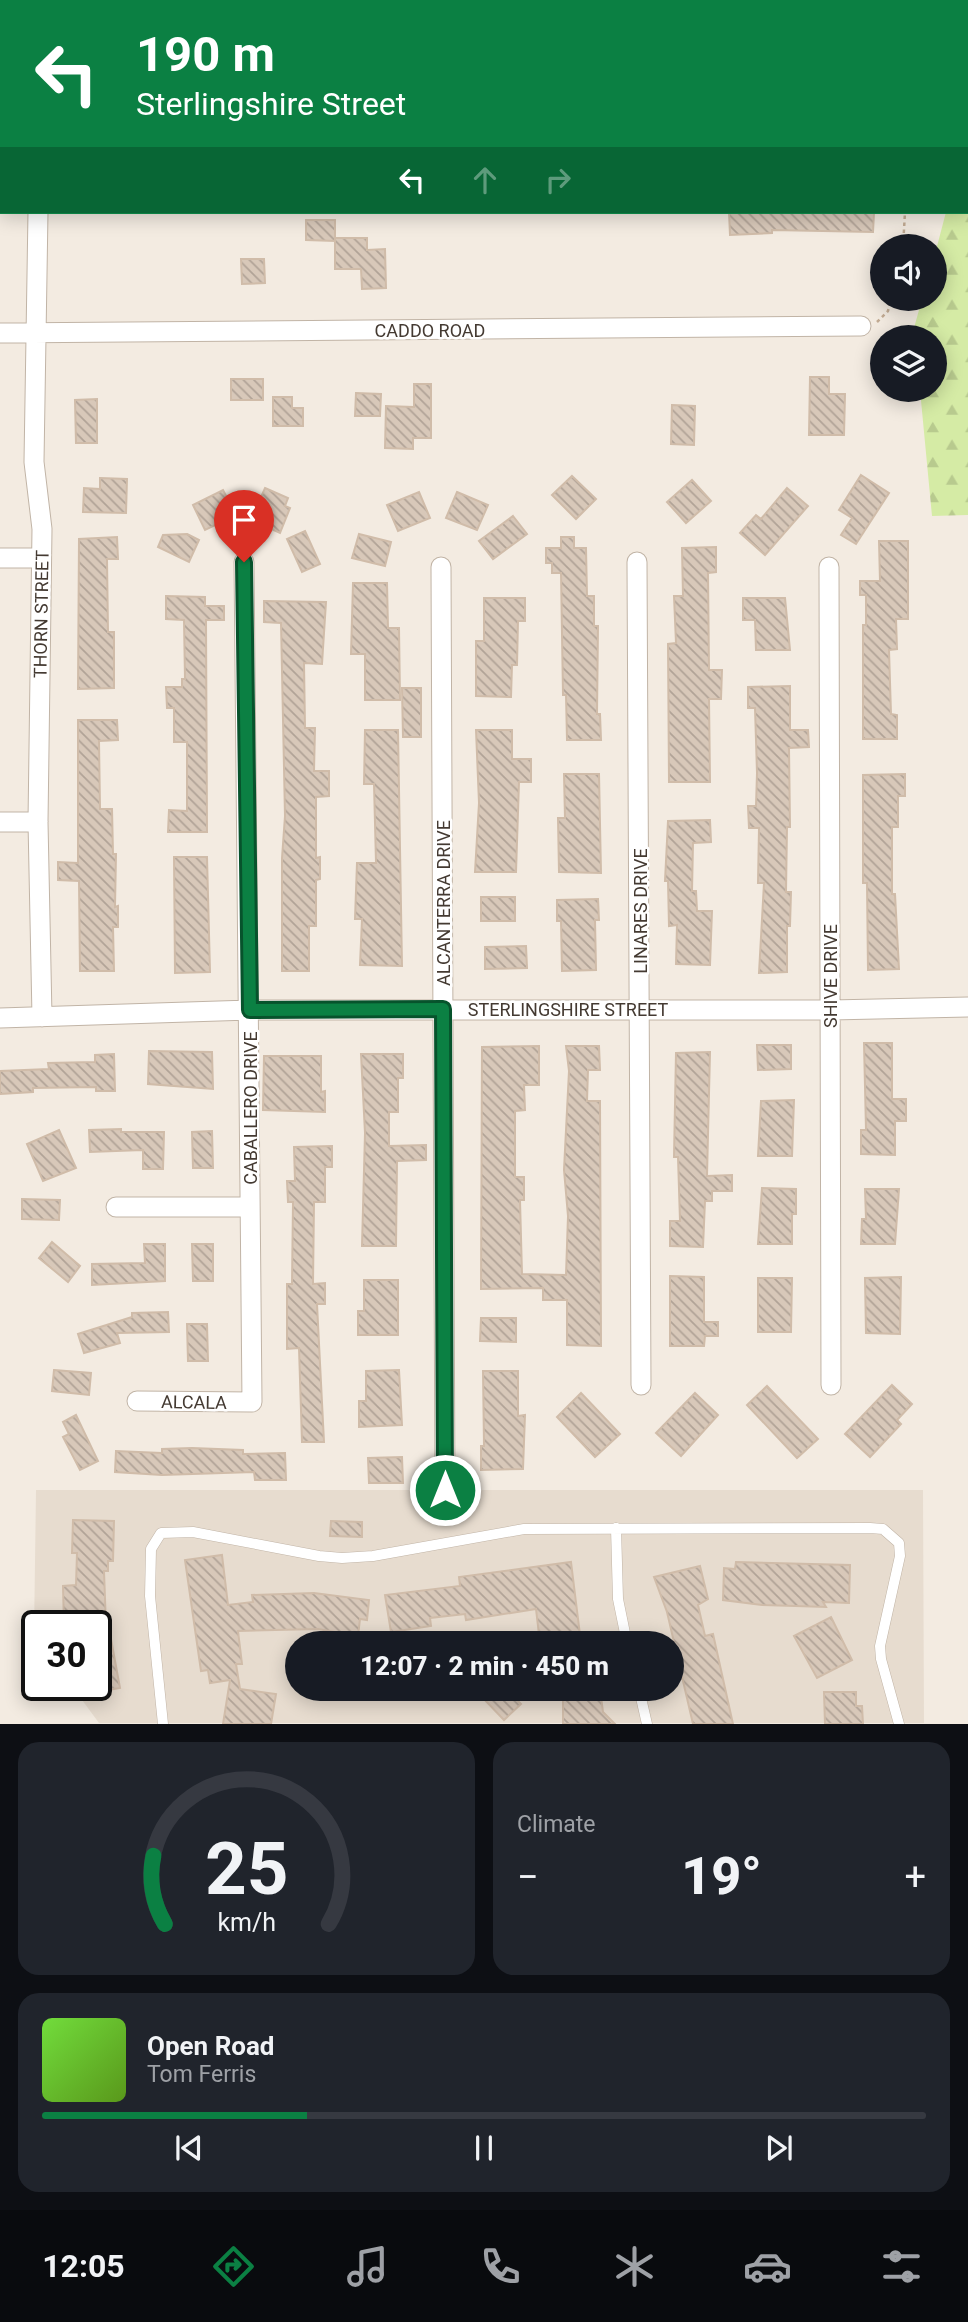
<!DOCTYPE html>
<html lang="en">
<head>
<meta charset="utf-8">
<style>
  :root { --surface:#171b24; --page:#20242c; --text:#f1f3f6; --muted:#9ea1a6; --line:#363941; --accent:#0b8043 }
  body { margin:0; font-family:Roboto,sans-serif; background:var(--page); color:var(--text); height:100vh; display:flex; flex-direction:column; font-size:26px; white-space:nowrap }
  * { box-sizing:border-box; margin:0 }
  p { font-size:23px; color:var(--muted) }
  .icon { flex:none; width:38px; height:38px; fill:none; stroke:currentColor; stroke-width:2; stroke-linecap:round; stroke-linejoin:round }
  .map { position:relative; height:1724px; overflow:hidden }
  .side { display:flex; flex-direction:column; gap:18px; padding:18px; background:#0d0f14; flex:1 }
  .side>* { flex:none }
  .guide { position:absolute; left:0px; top:0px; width:970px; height:214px; box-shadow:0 4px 18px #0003; background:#0b8043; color:#fff; overflow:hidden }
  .controls { position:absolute; left:870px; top:234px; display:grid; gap:14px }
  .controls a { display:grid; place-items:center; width:77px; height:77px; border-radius:50%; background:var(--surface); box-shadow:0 4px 18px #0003; font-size:35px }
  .speed { position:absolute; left:21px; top:1610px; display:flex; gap:14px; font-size:35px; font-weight:700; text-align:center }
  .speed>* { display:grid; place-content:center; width:91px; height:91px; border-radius:50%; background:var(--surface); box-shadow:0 4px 18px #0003; line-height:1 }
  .speed .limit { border:4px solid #111; border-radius:10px; background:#fff; color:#111 }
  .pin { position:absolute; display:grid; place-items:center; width:60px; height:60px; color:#fff; margin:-72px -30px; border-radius:50% 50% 50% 0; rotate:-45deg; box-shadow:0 0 7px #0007 }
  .pin .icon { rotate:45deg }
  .me { position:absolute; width:77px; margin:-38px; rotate:0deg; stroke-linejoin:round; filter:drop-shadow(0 0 5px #0008) }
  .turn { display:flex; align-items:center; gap:24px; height:147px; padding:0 21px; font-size:32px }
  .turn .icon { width:91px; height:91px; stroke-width:2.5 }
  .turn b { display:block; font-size:49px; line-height:60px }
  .lanes { display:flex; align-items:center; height:66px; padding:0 21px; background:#0003; justify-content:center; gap:35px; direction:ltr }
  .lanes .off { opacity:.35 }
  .big { font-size:52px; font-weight:800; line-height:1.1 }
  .side .tile { flex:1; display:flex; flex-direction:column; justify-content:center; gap:10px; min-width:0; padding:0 24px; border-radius:21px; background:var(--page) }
  .side .dial { align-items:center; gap:0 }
  .dial svg { height:182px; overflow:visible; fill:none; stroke:var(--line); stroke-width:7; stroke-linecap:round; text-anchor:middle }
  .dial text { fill:var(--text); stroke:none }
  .song { display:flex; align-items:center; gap:21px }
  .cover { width:84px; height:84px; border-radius:10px; background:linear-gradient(135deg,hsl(100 70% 55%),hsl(90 70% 35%)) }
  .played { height:7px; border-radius:4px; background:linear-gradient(90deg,var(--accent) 30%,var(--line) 30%) }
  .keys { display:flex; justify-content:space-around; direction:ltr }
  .heat { display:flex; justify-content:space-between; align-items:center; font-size:38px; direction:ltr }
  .side .tiles { flex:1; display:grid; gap:18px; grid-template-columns:1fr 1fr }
  .tile:last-child { grid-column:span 2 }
  .trip { position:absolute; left:285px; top:1631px; width:399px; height:70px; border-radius:35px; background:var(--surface); box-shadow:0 4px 18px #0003; font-weight:800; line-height:70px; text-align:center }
  .menu { display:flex; height:112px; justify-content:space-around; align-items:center; background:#090b0e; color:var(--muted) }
  .menu .icon { width:49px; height:49px }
  .menu .on { color:var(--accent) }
  .menu b { font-size:32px; color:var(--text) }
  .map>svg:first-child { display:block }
  .residential { fill:#e7dccf; fill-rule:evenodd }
  .forest { fill:url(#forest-firs) }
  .building { fill:url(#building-back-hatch); stroke:#d0bca9; stroke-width:2 }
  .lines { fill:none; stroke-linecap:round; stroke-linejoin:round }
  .lane-casing { stroke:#c1b4a6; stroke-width:11 }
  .street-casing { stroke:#c1b4a6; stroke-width:21 }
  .path { stroke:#c2ab93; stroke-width:2.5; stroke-dasharray:3.5 3.5; stroke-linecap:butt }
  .lane { stroke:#fff; stroke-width:10 }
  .street { stroke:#fff; stroke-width:19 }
  .route-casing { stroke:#07532c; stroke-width:18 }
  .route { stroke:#0b8043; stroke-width:12 }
  .labels { text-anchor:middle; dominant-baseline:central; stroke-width:5; stroke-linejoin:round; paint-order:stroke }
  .street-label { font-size:18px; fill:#443a32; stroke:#fff }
</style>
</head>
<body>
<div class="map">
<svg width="968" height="1724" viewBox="0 0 968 1724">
  <defs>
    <pattern id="forest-firs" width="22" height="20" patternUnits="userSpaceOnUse" patternTransform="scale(1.75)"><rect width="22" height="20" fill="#d5eba5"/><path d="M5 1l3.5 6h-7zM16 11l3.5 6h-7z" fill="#b8ca8e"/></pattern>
    <pattern id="building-back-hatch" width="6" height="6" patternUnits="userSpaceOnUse" patternTransform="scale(1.75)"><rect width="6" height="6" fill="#d8c8b9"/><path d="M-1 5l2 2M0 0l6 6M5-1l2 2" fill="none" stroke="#b1a397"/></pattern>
  </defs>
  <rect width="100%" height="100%" fill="#f3ebe1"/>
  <!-- residential -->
  <path class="residential" d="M36,1490H923L924,1723H99L71,1685H96V1626H37V1638L34,1634ZM298,1643H672V1689H298Z"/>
  <!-- forest -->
  <path class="forest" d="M968,178V515L932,516L920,390H934V338H915L914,328L922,299H934L935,254L946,212H968Z"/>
  <!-- building -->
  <path class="building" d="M729,212L874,213L873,232L772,230V233L730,235Z
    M306,220H335V241L306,240Z
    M335,238H367V250L385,249L386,288L362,289L361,269H335Z
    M241,259H264L265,283L242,284Z
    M810,377H829V394H845L844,435H809Z
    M231,379H263V400H231Z
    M414,384H431V438H413V449L385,448L386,406L414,407Z
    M356,393L381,394L380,416H355Z
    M273,397H292V408H303V426H273Z
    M97,399V443H76L75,400Z
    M672,405L695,406L694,445L671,444Z
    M861,475L889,493L856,544L841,535L852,518L839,510Z
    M572,476L596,499L576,519L552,495Z
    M100,478L127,479L126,513L83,512L84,488L100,489Z
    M692,480L711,501L686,523L667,502Z
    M265,488L288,498L285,506L290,508L280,533L251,520Z
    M787,488L808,506L765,555L740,533L756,515L761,519Z
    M223,490L236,515L205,530L193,505Z
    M419,492L430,518L398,531L387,505Z
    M457,492L488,505L477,530L446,518Z
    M513,516L527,534L493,559L479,541Z
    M305,531L320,564L302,572L287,539Z
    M187,534L199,540L189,562L158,547L163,535Z
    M359,534L391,542L385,566L352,558Z
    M117,537L118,559H107L108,632H114V688L78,689L79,539Z
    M561,537H574V548H586L587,596H594V626H598L597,714H600L601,740H567L566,695H563L561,573H552V563H546V548H561Z
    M879,541H908V619H896L897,649L889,650L891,714L897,715V739H863V625H866V595H860V581H880Z
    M716,547V572L708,573L709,670H722L721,699H709L710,782H669L668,644L676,643L674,596H683L682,548Z
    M353,583H387L388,628H399L400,700H365V654H351Z
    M166,596L205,597V606H224V620H206L207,832H168L169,810L187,811V742H174V708H167L166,687H182V679H185L184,620L166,619Z
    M484,598H525V621H518L517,665H512L511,697L476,696V641H484Z
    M743,598H785L790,650H756L755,620H743Z
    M264,601L326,602L322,664L304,663L305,728H315L314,771H329V796L316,797V858L320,857V879L316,880V926H309V971H282V858L285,816L281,623L264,622Z
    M790,686V730H808L809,747L789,748L790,827H787L786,892H791L790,926H787V972L759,973L764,883H758L759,828H749L748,806H756L757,773L755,708H748V687Z
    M402,688H421V737H403Z
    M78,720H117L118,740L99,741L100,809H112L113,854H116L115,907L118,906V927H113L114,971H80L79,881L58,880V862L78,863Z
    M365,730H398L402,966L360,965L362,919H355L357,863H376L374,784H364Z
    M476,730H512V759H531V782H519L516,872H475L479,803Z
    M564,774H599L601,873L559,872L558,818H565Z
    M905,774V796H898V827H892V894H895L899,969L868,970L867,883H863V775Z
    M710,820L711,842L693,843L692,891H696L697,911H712L710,965L676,964L677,925L669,926L668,881H665L668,821Z
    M174,857H207L210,972L175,973Z
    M481,897H515V921H481Z
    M598,899L599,920H595L596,970L562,971L561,921H557V900Z
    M526,946L527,968L485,969V947Z
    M864,1043H892V1099H906V1121H895V1155L861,1154V1130H866Z
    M757,1045H791V1069L758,1070Z
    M539,1046V1085H524L525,1110L515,1111V1177H524V1200H520L522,1274L566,1275L568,1216L564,1170L569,1071L566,1046H599L600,1070H588L587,1101H600L601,1346L567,1345V1300H543V1288L481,1289L482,1047Z
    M149,1051L212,1052L213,1089L148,1084Z
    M710,1052L707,1176L732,1175V1191H712V1201H705L703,1247L670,1246V1221H680L678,1157H674L676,1053Z
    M114,1054L115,1091H96V1087L33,1088V1092L0,1094V1071L49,1069L48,1063L95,1062V1055Z
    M361,1054H403V1078H398V1112H389V1146L426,1145V1160L397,1161L396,1246H362L365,1133Z
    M264,1056H321V1092L325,1091V1112L263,1110Z
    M794,1100L792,1156H758L761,1101Z
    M121,1129V1132H164L163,1169H143V1150L90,1152L89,1130Z
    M59,1130L76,1168L43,1181L27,1144Z
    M212,1131L213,1168H193L192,1132Z
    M332,1146V1167H325V1202H314L313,1284L325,1283V1304H317L324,1442H302L299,1348L287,1349V1284H292L293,1202H288L287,1181H295L294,1147Z
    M762,1188L796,1189V1214H792V1244H758Z
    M865,1189H899L895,1244H861L862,1219H866Z
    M22,1199L60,1200L59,1220L22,1219Z
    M52,1242L80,1266L68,1282L39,1258Z
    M144,1244H165V1281L92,1285V1264L145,1263Z
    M192,1244H213V1281H193Z
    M670,1276L704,1277V1322H718V1336H705L704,1346H670Z
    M901,1277L900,1334L866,1333L865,1278Z
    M758,1278H792L791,1332H758Z
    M364,1280H398V1335H358V1311H364Z
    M168,1312L169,1332L117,1333L120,1343L84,1353L78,1334L132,1317V1313Z
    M481,1318H516V1342L480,1341Z
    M187,1324H207L208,1361H188Z
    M54,1370L91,1373L89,1395L52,1391Z
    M399,1370L402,1425L359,1427V1401H366V1371Z
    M483,1371H518V1416L525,1415L523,1469L481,1470V1446H484Z
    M892,1385L912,1404L897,1420L901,1424L870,1457L845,1434Z
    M767,1386L818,1439L797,1458L747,1405Z
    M581,1393L620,1434L595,1457L557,1417Z
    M695,1393L718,1415L681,1456L656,1433Z
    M76,1415L98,1461L80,1470L63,1437L69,1434L63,1422Z
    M192,1448L243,1450V1454L285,1453L286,1480H255L254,1472L162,1475L115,1472L116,1451L162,1453V1449Z
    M402,1457L403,1483H369L368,1458Z
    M73,1520L114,1521L113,1561H108V1571H104L106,1626H64L63,1586L76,1585L77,1553H72Z
    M331,1521L362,1522V1537L330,1536Z
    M222,1555L228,1605L253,1602L252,1595L314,1593L369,1600L367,1620L360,1619L358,1636L318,1629L238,1631L242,1664H236L240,1689L276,1694L271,1724H223L230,1680L210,1683L208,1670L201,1671L185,1560Z
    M571,1562L581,1643H540L536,1609L466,1620L465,1614L430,1618L431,1626L391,1632L385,1595L460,1586L459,1577Z
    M736,1562L850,1565L849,1603L823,1602L826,1607L762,1605L723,1600L724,1568L735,1569Z
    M700,1566L708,1599L698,1605L705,1636L713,1634L733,1724H693L667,1612L654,1577Z
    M831,1617L852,1660L817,1678L794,1636Z
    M111,1639L120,1688L96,1692V1642Z
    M490,1689H506L521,1704L504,1720L482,1697Z
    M563,1689H592L601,1697L603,1712L615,1724H563Z
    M824,1692H856V1706H862L863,1724H825Z"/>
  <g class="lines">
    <defs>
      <path id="lane" d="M616,1528L618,1599L627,1643
        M639,1689L647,1724
        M163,1724L150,1596L151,1549L161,1533L193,1532L319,1556L342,1558L373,1556L524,1529L870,1528L883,1529L899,1543L900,1556L880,1646L881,1659L899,1724"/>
      <path id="street" d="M39,0V2
        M0,90H2
        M38,212L34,462L42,529L38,822L42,1017
        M0,333L861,326
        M0,558H41
        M637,562L641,1385
        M441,567L445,1490
        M829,567L831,1385
        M0,822H38
        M0,1018L250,1010H831L968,1007
        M116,1207H250
        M137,1401L252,1402L244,562"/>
    </defs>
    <!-- lane casing -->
    <use href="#lane" class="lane-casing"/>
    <!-- street casing -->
    <use href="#street" class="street-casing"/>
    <!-- path -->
    <path class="path" d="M898,2V0
      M903,247L905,212
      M877,322L888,311L891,299"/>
    <!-- lane -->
    <use href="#lane" class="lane"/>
    <!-- street -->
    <use href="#street" class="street"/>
  </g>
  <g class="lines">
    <defs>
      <path id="route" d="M244,562L250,1010L443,1009L445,1490"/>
    </defs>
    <!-- route casing -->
    <use href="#route" class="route-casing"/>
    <!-- route -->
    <use href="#route" class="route"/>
  </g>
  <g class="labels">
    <!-- street labels -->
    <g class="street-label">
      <text x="430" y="330">CADDO ROAD</text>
      <text transform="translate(41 614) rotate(-89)">THORN STREET</text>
      <text transform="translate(443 903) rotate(-90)">ALCANTERRA DRIVE</text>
      <text transform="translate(640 911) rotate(-90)">LINARES DRIVE</text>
      <text transform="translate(830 976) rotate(-90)">SHIVE DRIVE</text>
      <text x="568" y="1009">STERLINGSHIRE STREET</text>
      <text transform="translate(250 1108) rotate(-90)">CABALLERO DRIVE</text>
      <text transform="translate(194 1402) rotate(1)">ALCALA</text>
    </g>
  </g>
</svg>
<div class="controls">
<a><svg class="icon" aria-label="sound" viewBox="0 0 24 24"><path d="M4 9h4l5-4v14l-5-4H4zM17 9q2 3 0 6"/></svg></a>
<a><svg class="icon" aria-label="layers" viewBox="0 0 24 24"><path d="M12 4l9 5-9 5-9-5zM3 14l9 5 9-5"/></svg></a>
</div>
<div class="speed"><div class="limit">30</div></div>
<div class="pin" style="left:244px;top:562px;background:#d93025"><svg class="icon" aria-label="arrive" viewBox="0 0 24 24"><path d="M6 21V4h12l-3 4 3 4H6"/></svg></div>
<svg class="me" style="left:445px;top:1490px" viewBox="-20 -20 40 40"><circle r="17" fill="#0b8043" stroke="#fff" stroke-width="3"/><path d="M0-11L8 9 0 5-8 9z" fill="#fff"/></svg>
<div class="trip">12:07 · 2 min · 450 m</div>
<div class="guide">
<div class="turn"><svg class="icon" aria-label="left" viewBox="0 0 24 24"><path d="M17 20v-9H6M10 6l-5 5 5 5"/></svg><div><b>190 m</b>Sterlingshire Street</div></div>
<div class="lanes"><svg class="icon" aria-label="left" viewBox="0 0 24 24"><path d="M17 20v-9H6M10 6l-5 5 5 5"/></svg><svg class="icon off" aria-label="ahead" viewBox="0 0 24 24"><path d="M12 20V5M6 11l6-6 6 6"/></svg><svg class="icon off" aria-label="right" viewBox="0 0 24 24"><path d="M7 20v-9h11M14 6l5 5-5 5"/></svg></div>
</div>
</div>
<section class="side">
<div class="tiles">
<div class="tile dial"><svg viewBox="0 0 100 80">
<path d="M14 69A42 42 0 1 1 86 69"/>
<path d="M14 69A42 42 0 0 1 9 39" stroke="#0b8043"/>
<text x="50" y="56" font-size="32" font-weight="700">25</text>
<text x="50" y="72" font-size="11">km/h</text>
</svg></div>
<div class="tile"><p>Climate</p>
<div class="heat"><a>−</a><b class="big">19°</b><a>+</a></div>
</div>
<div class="tile">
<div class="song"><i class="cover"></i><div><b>Open Road</b><p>Tom Ferris</p></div></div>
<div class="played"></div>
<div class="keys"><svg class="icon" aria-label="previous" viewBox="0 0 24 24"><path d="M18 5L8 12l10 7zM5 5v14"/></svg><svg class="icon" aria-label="pause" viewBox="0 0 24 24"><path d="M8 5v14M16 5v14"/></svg><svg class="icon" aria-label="next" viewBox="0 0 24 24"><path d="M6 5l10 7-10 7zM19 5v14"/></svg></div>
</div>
</div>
</section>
<nav class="menu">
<b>12:05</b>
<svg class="icon on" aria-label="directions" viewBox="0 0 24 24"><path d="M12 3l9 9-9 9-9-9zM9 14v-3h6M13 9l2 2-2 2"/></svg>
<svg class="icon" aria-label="music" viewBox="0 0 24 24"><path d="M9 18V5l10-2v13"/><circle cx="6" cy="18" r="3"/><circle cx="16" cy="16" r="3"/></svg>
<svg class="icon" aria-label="phone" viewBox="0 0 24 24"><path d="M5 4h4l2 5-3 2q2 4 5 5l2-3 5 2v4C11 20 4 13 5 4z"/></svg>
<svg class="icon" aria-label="climate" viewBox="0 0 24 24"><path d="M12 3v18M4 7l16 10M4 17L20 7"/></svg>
<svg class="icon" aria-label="car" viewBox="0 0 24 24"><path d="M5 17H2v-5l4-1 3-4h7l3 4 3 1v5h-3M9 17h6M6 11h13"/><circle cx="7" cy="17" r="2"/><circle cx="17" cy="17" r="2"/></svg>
<svg class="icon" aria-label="filters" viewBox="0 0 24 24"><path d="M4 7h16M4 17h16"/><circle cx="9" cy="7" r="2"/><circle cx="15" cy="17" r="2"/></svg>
</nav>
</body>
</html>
